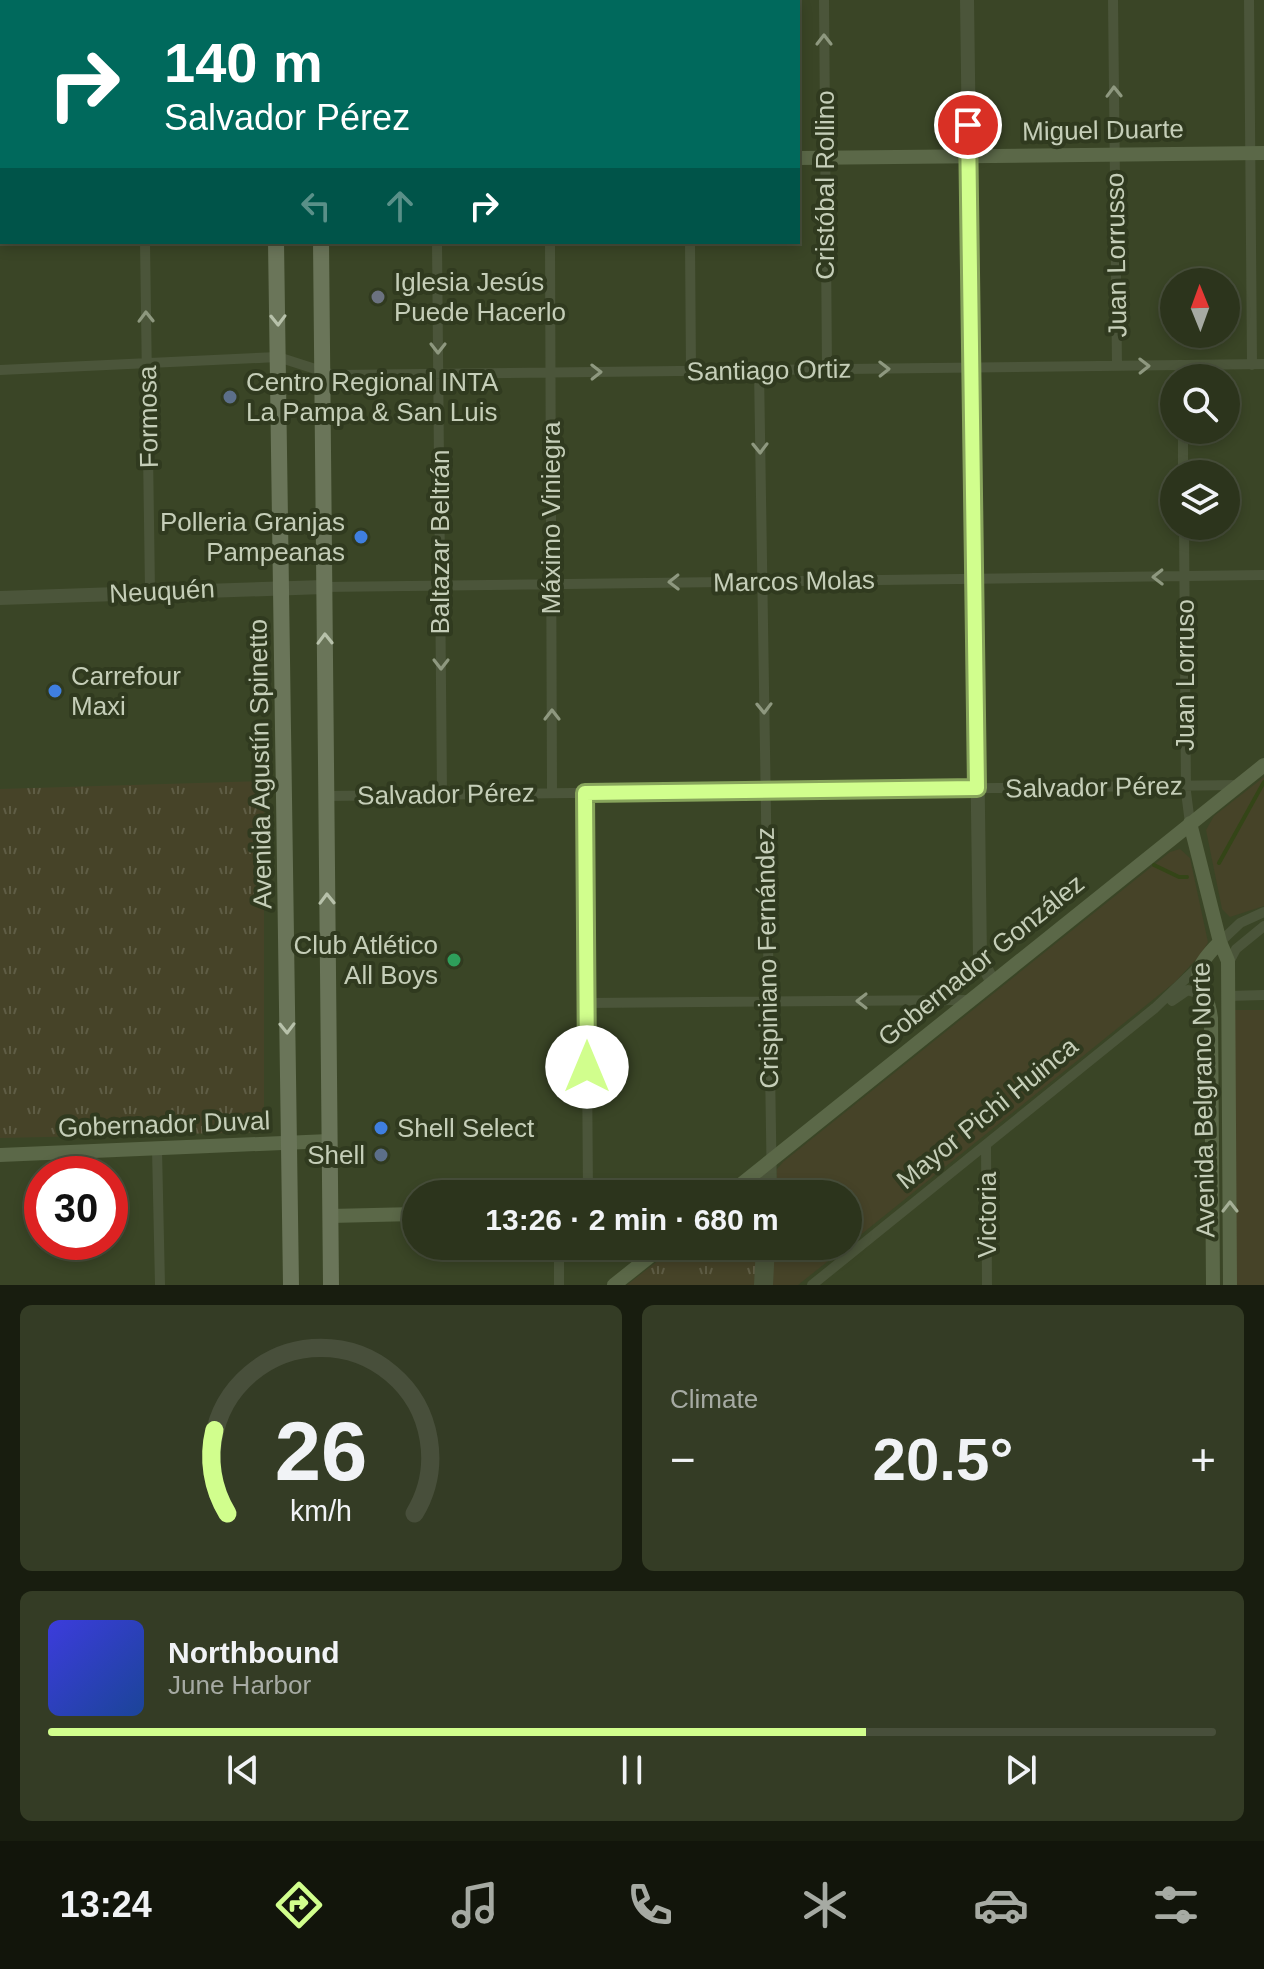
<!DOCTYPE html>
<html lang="en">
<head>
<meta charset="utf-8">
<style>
  :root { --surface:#2c341c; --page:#343c25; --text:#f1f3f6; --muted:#a6aaa3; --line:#484f3b; --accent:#d1fe8d }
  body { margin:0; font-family:Arial,sans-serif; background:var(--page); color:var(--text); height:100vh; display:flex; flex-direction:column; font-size:30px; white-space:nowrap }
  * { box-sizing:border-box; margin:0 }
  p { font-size:26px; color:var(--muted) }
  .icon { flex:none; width:44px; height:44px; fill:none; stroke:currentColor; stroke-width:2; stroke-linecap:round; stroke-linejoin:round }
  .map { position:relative; height:1285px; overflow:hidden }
  .sheet { display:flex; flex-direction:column; gap:20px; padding:20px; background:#181d0f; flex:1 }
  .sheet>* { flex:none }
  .guide { position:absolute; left:0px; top:0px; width:800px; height:244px; box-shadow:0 4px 12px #0003,0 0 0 2px var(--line); background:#00695c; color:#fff; overflow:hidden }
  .needle { width:52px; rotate:359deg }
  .tools { position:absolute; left:1160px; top:268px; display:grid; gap:16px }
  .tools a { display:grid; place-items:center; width:80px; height:80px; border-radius:50%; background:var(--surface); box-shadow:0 4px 12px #0003,0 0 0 2px var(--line); font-size:40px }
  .speed { position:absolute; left:24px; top:1156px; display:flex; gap:16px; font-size:40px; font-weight:700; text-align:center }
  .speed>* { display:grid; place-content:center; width:104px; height:104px; border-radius:50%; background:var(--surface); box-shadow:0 4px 12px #0003,0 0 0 2px var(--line); line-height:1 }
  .speed .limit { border:12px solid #d22; background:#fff; color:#111 }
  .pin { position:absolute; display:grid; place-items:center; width:68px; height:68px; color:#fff; margin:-34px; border:4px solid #fff; border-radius:50%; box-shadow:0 2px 8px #0007 }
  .me { position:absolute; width:88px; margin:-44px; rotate:0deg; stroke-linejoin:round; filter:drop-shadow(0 0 6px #0008) }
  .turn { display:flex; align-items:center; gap:28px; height:168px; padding:0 32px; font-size:36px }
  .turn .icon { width:104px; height:104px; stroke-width:2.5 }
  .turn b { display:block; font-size:56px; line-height:68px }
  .lanes { display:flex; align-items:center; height:76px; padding:0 32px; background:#0003; justify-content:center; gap:40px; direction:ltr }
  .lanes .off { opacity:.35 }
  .big { font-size:60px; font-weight:800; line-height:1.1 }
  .sheet .card { flex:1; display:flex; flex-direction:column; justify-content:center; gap:12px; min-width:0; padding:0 28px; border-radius:12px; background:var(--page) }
  .sheet .dial { align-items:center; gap:0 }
  .dial svg { height:208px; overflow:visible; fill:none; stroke:var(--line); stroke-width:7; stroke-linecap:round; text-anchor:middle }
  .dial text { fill:var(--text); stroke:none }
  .song { display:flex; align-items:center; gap:24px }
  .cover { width:96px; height:96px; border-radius:12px; background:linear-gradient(135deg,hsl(240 70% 55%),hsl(220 70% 35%)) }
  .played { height:8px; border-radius:4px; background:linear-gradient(90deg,var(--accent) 70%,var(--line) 70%) }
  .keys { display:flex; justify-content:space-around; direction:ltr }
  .heat { display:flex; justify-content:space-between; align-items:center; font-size:44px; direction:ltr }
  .sheet .tiles { flex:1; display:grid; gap:20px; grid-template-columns:1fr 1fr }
  .card:last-child { grid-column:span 2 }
  .trip { position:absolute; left:402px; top:1180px; width:460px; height:80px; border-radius:40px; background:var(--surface); box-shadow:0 4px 12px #0003,0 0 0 2px var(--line); font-weight:800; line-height:80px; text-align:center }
  .tabs { display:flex; height:128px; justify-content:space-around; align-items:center; background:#12150b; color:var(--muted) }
  .tabs .icon { width:56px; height:56px }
  .tabs .selected { color:var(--accent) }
  .tabs b { font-size:36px; color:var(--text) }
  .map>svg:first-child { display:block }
  .grass { fill:#464328 }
  .park { fill:url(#park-tufts) }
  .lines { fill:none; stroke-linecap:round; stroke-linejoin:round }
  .stream { stroke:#344517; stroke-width:4 }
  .minor { stroke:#4b553a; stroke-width:10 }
  .tertiary { stroke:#4b553a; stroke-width:14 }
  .secondary { stroke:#5b6848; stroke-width:14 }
  .primary { stroke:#6a7559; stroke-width:16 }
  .oneway { stroke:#8e987f }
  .oneway2 { stroke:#b7c1aa }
  .oneway3 { stroke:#a5af96 }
  .route-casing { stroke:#88a55c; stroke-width:20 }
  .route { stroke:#d1fe8d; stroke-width:14 }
  .worship-dot { fill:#6b7280; stroke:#303a1f; stroke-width:3 }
  .service-dot { fill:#5c6f8a; stroke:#303a1f; stroke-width:3 }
  .shop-dot { fill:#3f7fe0; stroke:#303a1f; stroke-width:3 }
  .leisure-dot { fill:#2e9e5b; stroke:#303a1f; stroke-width:3 }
  .labels { text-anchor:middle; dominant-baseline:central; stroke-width:8; stroke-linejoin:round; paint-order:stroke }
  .street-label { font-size:26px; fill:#c5ceb8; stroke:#303a1f }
  .poi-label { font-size:26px; fill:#c5ceb8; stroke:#303a1f; text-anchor:start }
</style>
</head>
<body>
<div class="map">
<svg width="1264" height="1285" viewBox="0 0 1264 1285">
  <defs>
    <pattern id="park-tufts" width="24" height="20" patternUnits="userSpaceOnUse" patternTransform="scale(2)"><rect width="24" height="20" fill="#464328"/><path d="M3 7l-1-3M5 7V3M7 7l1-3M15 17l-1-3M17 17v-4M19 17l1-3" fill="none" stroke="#5f5d45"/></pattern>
  </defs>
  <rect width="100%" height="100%" fill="#3a4526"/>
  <!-- grass -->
  <path class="grass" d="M1264,777V906L1230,917L1222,909L1206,830L1214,816Z
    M1180,849L1190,858L1208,942L1202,953L1175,982L848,1245V1194H775L777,1169L783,1162L1170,852Z
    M1233,1010H1264V1285H1236Z
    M773,1246H847L798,1285H772Z"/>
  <!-- park -->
  <path class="park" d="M264,781V1132L0,1138V789Z
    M677,1246H757L755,1285H627Z"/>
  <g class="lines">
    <!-- stream -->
    <path class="stream" d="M1219,863L1264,782
      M1154,865L1179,877H1187"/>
    <!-- minor -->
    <path class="minor" d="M142,0V2
      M435,0V2
      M550,0V2
      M689,0V2
      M824,0L827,370
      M1113,0L1117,366
      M1249,0L1252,365
      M145,242L150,591
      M437,242L442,794
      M550,242L552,793
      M690,242L691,371
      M0,370L278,357L334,375L1264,364
      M759,370L772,1194
      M1183,430V474
      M1184,526L1186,792L1190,823
      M324,587L1264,575
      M585,793L588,1194
      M326,796L1239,785
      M1220,942L1240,923L1264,912
      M1228,964L1236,949L1264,926
      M1228,996L1264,995
      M1172,1001L1188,990L1202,995
      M587,1003L968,1000
      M986,1145L987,1285
      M157,1149L160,1285
      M763,1194L768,1167
      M559,1246V1285
      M759,1285L761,1246
      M768,1285L770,1246
      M812,1285L1155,1008L1199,966"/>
    <!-- tertiary -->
    <path class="tertiary" d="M967,0L980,958L992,981
      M0,598L324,587"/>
    <!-- secondary -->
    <path class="secondary" d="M0,158H2
      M798,158L1264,153
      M1190,823L1220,942L1228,961L1230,1285
      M0,1155L329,1141
      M729,1194L1264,765
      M330,1216L416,1214
      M614,1285L663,1246
      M1213,1285L1211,1018C1207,979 1180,981 1220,942"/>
    <!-- primary -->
    <path class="primary" d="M273,0V2
      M318,0V2
      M276,242L291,1285
      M321,242L331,1285"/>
  </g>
  <!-- one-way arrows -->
  <defs><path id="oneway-chevron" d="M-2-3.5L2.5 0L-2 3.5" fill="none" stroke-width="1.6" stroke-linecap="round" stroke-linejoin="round" transform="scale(2)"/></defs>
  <g class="oneway">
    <use href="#oneway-chevron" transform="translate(824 40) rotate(-90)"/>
    <use href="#oneway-chevron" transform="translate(1114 92) rotate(-91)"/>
    <use href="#oneway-chevron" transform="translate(146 317) rotate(-91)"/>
    <use href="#oneway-chevron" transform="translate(438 348) rotate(90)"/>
    <use href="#oneway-chevron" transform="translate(1144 366) rotate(-1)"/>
    <use href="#oneway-chevron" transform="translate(884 369) rotate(-1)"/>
    <use href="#oneway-chevron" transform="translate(596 372) rotate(-1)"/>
    <use href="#oneway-chevron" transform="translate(760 448) rotate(89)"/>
    <use href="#oneway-chevron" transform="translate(1158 577) rotate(179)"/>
    <use href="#oneway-chevron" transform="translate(674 582) rotate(179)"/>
    <use href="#oneway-chevron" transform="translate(441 664) rotate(90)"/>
    <use href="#oneway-chevron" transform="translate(764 708) rotate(89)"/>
    <use href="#oneway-chevron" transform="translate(552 715) rotate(-90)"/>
    <use href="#oneway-chevron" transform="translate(862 1001) rotate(180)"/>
  </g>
  <g class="oneway2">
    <use href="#oneway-chevron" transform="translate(278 320) rotate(89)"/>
    <use href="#oneway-chevron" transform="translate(325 639) rotate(-91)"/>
    <use href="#oneway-chevron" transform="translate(327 899) rotate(-91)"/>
    <use href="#oneway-chevron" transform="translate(287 1028) rotate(89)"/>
  </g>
  <use class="oneway3" href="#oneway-chevron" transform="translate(1230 1207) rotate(-90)"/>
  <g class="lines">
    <defs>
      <path id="route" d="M587,1067L585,793L977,788L968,125"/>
    </defs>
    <!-- route casing -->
    <use href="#route" class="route-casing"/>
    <!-- route -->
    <use href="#route" class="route"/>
  </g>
  <!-- markers -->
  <circle class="worship-dot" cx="378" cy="297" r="8"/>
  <g class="service-dot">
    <circle cx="230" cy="397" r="8"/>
    <circle cx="381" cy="1155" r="8"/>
  </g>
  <g class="shop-dot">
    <circle cx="361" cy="537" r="8"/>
    <circle cx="55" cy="691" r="8"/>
    <circle cx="381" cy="1128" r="8"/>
  </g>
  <circle class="leisure-dot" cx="454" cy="960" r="8"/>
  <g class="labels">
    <!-- street labels -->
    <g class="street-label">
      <text transform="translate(1103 130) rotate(-1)">Miguel Duarte</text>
      <text transform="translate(825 185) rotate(-90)">Cristóbal Rollino</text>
      <text transform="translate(1116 255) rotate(-91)">Juan Lorrusso</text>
      <text transform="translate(769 370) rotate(-1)">Santiago Ortiz</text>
      <text transform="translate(148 417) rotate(-91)">Formosa</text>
      <text transform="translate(551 518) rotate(-90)">Máximo Viniegra</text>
      <text transform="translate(440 542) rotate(-90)">Baltazar Beltrán</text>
      <text transform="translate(794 581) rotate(-1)">Marcos Molas</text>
      <text transform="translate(162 591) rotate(-3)">Neuquén</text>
      <text transform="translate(1185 675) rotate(-90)">Juan Lorruso</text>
      <text transform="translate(260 764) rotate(-91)">Avenida Agustín Spinetto</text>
      <text transform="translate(1094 787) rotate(-1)">Salvador Pérez</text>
      <text transform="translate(446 794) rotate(-1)">Salvador Pérez</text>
      <text transform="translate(767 958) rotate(-91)">Crispiniano Fernández</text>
      <text transform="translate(981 960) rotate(-39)">Gobernador González</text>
      <text transform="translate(1203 1100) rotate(-91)">Avenida Belgrano Norte</text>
      <text transform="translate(987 1113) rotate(-39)">Mayor Pichi Huinca</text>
      <text transform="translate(164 1124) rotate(-2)">Gobernador Duval</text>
      <text transform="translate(987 1215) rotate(-90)">Victoria</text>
    </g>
    <!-- poi labels -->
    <g class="poi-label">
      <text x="394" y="282">Iglesia Jesús<tspan x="394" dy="30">Puede Hacerlo</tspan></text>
      <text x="246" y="382">Centro Regional INTA<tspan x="246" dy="30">La Pampa &amp; San Luis</tspan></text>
      <text x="345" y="522" text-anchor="end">Polleria Granjas<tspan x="345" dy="30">Pampeanas</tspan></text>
      <text x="71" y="676">Carrefour<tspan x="71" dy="30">Maxi</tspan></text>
      <text x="438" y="945" text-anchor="end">Club Atlético<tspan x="438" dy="30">All Boys</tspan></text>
      <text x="397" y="1128">Shell Select</text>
      <text x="365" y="1155" text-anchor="end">Shell</text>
    </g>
  </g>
</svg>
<div class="tools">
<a><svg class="needle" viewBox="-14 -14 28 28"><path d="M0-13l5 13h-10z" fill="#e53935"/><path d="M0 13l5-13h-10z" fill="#a6aaa3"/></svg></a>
<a><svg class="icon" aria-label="search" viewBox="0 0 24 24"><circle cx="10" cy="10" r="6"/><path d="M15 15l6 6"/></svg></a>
<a><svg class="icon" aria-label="layers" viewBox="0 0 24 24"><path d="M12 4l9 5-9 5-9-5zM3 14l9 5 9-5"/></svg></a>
</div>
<div class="speed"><div class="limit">30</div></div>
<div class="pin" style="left:968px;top:125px;background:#d93025"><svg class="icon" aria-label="arrive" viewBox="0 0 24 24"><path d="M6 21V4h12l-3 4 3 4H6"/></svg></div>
<svg class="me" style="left:587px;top:1067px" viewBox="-20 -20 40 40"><circle r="19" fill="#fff"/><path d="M0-13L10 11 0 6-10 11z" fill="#d1fe8d"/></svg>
<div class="trip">13:26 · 2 min · 680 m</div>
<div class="guide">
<div class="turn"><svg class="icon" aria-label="right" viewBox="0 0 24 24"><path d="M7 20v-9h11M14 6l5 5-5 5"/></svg><div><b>140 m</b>Salvador Pérez</div></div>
<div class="lanes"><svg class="icon off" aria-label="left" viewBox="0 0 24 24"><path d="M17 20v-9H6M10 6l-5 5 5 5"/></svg><svg class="icon off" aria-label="ahead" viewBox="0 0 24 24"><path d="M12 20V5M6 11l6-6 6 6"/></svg><svg class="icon" aria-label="right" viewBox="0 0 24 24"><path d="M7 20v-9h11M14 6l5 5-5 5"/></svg></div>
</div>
</div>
<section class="sheet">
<div class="tiles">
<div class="card dial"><svg viewBox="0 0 100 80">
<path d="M14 69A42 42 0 1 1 86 69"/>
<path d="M14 69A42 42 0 0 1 9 37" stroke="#d1fe8d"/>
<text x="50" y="56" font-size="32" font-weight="700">26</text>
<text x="50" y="72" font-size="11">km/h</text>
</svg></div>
<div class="card"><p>Climate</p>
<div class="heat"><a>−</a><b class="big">20.5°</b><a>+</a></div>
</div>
<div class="card">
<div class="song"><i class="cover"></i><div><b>Northbound</b><p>June Harbor</p></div></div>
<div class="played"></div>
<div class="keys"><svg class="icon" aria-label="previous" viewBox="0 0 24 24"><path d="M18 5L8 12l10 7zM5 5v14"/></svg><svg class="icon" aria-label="pause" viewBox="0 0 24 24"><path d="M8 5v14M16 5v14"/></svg><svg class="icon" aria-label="next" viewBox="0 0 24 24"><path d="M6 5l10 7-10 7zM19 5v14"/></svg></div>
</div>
</div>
</section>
<nav class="tabs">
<b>13:24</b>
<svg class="icon selected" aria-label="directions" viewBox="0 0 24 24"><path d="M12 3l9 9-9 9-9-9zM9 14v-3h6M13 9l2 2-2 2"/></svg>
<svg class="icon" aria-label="music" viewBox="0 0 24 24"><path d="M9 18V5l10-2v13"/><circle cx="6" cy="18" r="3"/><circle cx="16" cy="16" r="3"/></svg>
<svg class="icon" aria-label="phone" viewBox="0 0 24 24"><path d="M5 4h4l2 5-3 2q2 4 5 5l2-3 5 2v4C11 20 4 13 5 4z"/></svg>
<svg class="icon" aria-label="climate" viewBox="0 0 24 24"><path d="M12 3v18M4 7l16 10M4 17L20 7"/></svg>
<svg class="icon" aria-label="car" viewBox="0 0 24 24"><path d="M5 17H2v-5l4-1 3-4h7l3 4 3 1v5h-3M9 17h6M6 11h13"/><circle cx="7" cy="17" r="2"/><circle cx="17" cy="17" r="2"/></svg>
<svg class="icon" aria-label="filters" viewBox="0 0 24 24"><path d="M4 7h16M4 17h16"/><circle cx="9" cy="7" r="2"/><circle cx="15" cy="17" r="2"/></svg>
</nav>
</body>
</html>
